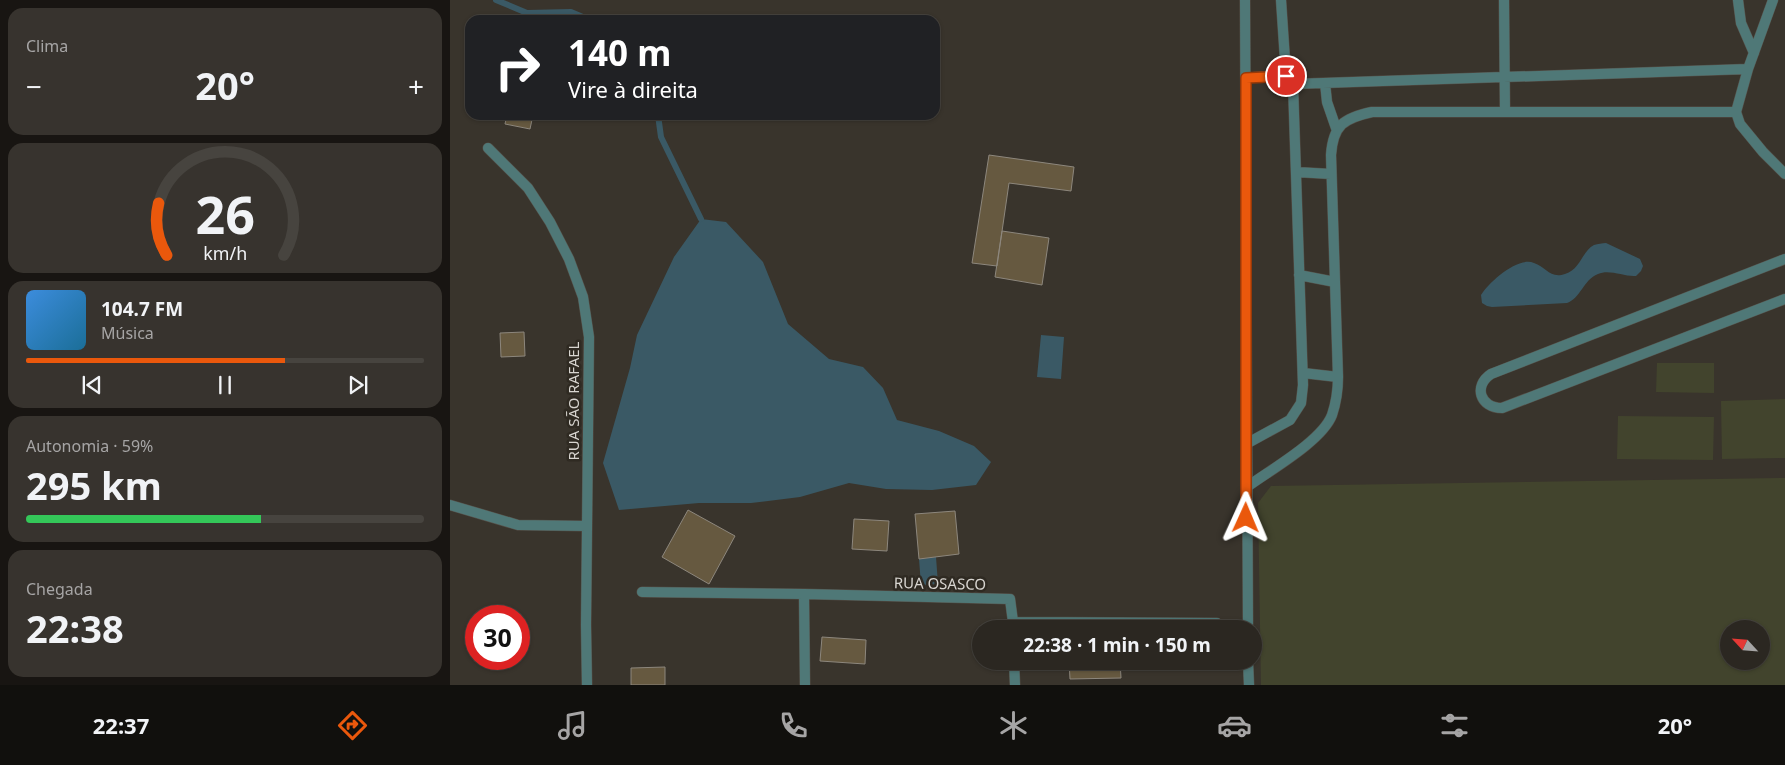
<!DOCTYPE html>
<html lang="pt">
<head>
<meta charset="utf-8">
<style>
  :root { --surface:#2b2721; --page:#37332e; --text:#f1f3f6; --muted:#a6a5a5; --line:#47443f; --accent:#ea580c }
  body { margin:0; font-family:"Noto Sans",sans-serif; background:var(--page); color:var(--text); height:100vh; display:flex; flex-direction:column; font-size:19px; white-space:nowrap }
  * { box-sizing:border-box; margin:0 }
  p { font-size:16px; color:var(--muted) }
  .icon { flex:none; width:28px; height:28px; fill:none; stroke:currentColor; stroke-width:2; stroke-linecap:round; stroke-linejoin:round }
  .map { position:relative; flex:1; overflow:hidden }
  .sheet { display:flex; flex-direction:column; gap:8px; padding:8px; background:#181512; width:450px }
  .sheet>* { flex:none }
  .guide { position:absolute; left:15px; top:15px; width:475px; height:105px; border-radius:15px; box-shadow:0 1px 4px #0004,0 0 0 1px var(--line); background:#202124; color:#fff; overflow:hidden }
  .needle { width:32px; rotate:296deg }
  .buttons { position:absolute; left:1270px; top:620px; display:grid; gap:10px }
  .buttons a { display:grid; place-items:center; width:50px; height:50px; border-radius:50%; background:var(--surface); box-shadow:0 1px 4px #0004,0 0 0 1px var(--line); font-size:25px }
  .speed { position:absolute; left:15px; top:605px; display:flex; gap:10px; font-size:25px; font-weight:700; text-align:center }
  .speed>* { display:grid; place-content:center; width:65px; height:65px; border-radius:50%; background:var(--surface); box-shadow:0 1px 4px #0004,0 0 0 1px var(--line); line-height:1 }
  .speed .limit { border:8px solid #d22; background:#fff; color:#111 }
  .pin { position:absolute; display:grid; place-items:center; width:42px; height:42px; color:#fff; margin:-21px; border:2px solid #fff; border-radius:50%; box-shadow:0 1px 5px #0007 }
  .me { position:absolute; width:55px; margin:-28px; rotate:1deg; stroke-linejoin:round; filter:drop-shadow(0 0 4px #0008) }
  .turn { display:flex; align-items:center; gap:18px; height:105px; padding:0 20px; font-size:22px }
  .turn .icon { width:65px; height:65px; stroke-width:2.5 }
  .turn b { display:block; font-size:35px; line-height:42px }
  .big { font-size:38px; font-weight:700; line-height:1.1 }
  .sheet .card { flex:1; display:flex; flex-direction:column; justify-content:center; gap:8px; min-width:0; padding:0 18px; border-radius:15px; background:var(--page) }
  .sheet .dial { align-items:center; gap:0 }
  .dial svg { height:130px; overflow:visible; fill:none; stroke:var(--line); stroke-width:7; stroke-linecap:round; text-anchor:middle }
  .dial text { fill:var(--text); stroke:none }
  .song { display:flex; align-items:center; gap:15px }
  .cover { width:60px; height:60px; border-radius:8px; background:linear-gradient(135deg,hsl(210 70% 55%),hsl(200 70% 35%)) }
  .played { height:5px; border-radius:2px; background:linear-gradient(90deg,var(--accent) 65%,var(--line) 65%) }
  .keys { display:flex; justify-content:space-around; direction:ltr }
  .heat { display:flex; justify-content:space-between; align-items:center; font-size:28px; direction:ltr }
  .charge { height:8px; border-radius:4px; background:linear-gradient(90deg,#34c759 59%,var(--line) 0) }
  .trip { position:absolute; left:522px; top:620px; width:290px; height:50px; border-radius:25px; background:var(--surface); box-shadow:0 1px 4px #0004,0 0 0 1px var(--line); font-weight:700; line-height:50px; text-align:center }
  .menu { display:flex; height:80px; justify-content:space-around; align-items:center; background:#11100d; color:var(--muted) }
  .menu .icon { width:35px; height:35px }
  .menu .active { color:var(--accent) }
  .menu b { font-size:22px; color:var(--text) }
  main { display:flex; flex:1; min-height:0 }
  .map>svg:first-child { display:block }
  .green { fill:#42442d; fill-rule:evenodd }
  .water { fill:#3a5965 }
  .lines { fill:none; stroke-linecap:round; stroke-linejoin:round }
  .stream { stroke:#3a5965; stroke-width:6 }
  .building { fill:#665940; stroke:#8d877d }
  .service-casing { stroke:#56514a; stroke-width:11 }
  .minor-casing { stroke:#56514a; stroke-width:11 }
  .service { stroke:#4f7877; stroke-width:10 }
  .minor { stroke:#4f7877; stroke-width:10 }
  .route-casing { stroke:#983908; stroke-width:12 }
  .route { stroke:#ea580c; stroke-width:9 }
  .labels { text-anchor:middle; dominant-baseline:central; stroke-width:5; stroke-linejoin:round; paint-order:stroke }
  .street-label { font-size:15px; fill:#d8d5d0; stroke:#2f2a22 }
</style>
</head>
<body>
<main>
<section class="sheet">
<div class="card"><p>Clima</p>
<div class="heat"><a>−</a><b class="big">20°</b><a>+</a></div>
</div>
<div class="card dial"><svg viewBox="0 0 100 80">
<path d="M14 69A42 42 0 1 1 86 69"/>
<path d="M14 69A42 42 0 0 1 9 37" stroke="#ea580c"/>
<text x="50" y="56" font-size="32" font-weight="700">26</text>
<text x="50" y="72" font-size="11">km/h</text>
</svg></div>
<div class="card">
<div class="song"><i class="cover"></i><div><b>104.7 FM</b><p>Música</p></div></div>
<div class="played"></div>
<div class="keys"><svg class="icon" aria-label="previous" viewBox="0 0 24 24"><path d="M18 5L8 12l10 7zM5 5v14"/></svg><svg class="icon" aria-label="pause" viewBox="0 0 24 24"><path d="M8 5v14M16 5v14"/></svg><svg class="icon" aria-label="next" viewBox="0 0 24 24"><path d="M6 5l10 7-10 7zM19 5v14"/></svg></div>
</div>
<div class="card"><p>Autonomia · 59%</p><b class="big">295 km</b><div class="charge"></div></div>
<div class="card"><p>Chegada</p><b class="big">22:38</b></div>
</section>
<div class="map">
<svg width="1335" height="685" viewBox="0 0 1335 685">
  <rect width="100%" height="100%" fill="#39342c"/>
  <!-- green -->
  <path class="green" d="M1207,363H1264V393L1206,392Z
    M1335,399V458L1272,459L1271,401Z
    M1168,416L1264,417L1263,460L1167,459Z
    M1335,478V685H811L808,503L821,486ZM1279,629H1311V661H1279Z"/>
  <!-- water -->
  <path class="water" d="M251,219L276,222L313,262L338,324L379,359L413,367L433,388L447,420L489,431L524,446L541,462L526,485L482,490L436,489L399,483L350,497L301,503H249L169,510L153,463L180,368L187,335L224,257Z
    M1156,243L1190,259L1193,266L1191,271L1186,276C1174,277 1160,269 1148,274C1133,280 1131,298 1117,303L1042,307L1037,306L1032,303L1031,295C1039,282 1068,256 1084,263C1096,267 1100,279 1115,274C1131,269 1132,251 1144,245C1148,244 1152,243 1156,243Z
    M591,335L614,337L611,379L587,377Z
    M486,557L488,584L471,585L469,559Z"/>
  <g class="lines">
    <!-- stream -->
    <path class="stream" d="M46,0L77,13L121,12L140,20
      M208,115L211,137L251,219"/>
  </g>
  <!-- building -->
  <path class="building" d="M57,115H83L80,129L55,124Z
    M539,155L624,167L621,191L559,183L547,266L522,263Z
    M552,231L599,238L592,285L545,277Z
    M74,332L75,356L51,357L50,333Z
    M238,510L285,536L259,584L212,557Z
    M505,511L509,554L469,559L465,514Z
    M404,519L439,521L437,551L402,549Z
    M372,637L416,640L415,664L370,661Z
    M619,661H670L671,678L620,679Z
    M215,667V685H181V668Z"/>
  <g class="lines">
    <defs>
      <path id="service" d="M831,0L836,75L843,84
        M1054,0L1055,112
        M1288,0L1291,23L1304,53
        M1323,0L1298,69L1286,112L1290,124L1313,152L1335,174
        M796,78L836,75
        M875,83L877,102L886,128
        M846,172L881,174
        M1335,259L1041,374C1023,386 1030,408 1052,408L1335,299
        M849,275L885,282
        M853,373L888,377
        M796,444L840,420L851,403L853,385L843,84L1298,69
        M797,487C820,470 872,441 882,415C886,403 888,389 888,377L881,155C883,125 894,118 922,112H1286"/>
      <path id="minor" d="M795,0L798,629
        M38,148L78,188L100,222L119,259L133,297L139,337L136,625L137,685
        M0,505L68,525L137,526
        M192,592L354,594L560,599L563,622L767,623
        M354,594L355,685
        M564,661L565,685
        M798,661L799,685"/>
    </defs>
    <!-- service casing -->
    <use href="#service" class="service-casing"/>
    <!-- minor casing -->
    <use href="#minor" class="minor-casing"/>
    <!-- service -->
    <use href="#service" class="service"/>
    <!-- minor -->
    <use href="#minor" class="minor"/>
  </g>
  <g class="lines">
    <defs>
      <path id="route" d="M796,518V78L836,76"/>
    </defs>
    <!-- route casing -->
    <use href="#route" class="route-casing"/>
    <!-- route -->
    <use href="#route" class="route"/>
  </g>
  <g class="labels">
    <!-- street labels -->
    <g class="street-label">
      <text transform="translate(123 401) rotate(-90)">RUA SÃO RAFAEL</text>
      <text transform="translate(490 583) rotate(1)">RUA OSASCO</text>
    </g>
  </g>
</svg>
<div class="buttons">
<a><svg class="needle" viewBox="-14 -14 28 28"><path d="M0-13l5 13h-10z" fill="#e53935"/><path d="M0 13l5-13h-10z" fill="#a6a5a5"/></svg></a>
</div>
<div class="speed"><div class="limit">30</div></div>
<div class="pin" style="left:836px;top:76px;background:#d93025"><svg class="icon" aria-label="arrive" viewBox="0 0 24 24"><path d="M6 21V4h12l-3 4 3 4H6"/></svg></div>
<svg class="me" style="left:796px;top:518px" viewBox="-20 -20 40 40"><path d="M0-17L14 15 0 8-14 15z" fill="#ea580c" stroke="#fff" stroke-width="4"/></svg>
<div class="trip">22:38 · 1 min · 150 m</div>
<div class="guide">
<div class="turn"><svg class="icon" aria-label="right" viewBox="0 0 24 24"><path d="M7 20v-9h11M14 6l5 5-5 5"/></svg><div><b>140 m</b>Vire à direita</div></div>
</div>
</div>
</main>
<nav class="menu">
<b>22:37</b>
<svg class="icon active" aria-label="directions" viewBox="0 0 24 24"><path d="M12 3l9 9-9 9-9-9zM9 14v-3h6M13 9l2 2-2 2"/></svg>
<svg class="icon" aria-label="music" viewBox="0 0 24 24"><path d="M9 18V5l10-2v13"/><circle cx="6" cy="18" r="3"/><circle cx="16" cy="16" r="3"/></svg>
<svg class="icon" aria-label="phone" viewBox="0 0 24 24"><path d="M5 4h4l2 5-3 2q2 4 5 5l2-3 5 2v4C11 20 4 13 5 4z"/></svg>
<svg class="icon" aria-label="climate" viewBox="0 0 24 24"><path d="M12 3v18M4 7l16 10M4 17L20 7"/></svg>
<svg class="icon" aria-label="car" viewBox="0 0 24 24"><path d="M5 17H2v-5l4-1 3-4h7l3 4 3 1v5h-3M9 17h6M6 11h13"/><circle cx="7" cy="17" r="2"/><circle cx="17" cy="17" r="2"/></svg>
<svg class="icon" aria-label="filters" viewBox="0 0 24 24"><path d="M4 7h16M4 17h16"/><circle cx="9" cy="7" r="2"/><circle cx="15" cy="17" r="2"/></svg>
<b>20°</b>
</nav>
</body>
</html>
